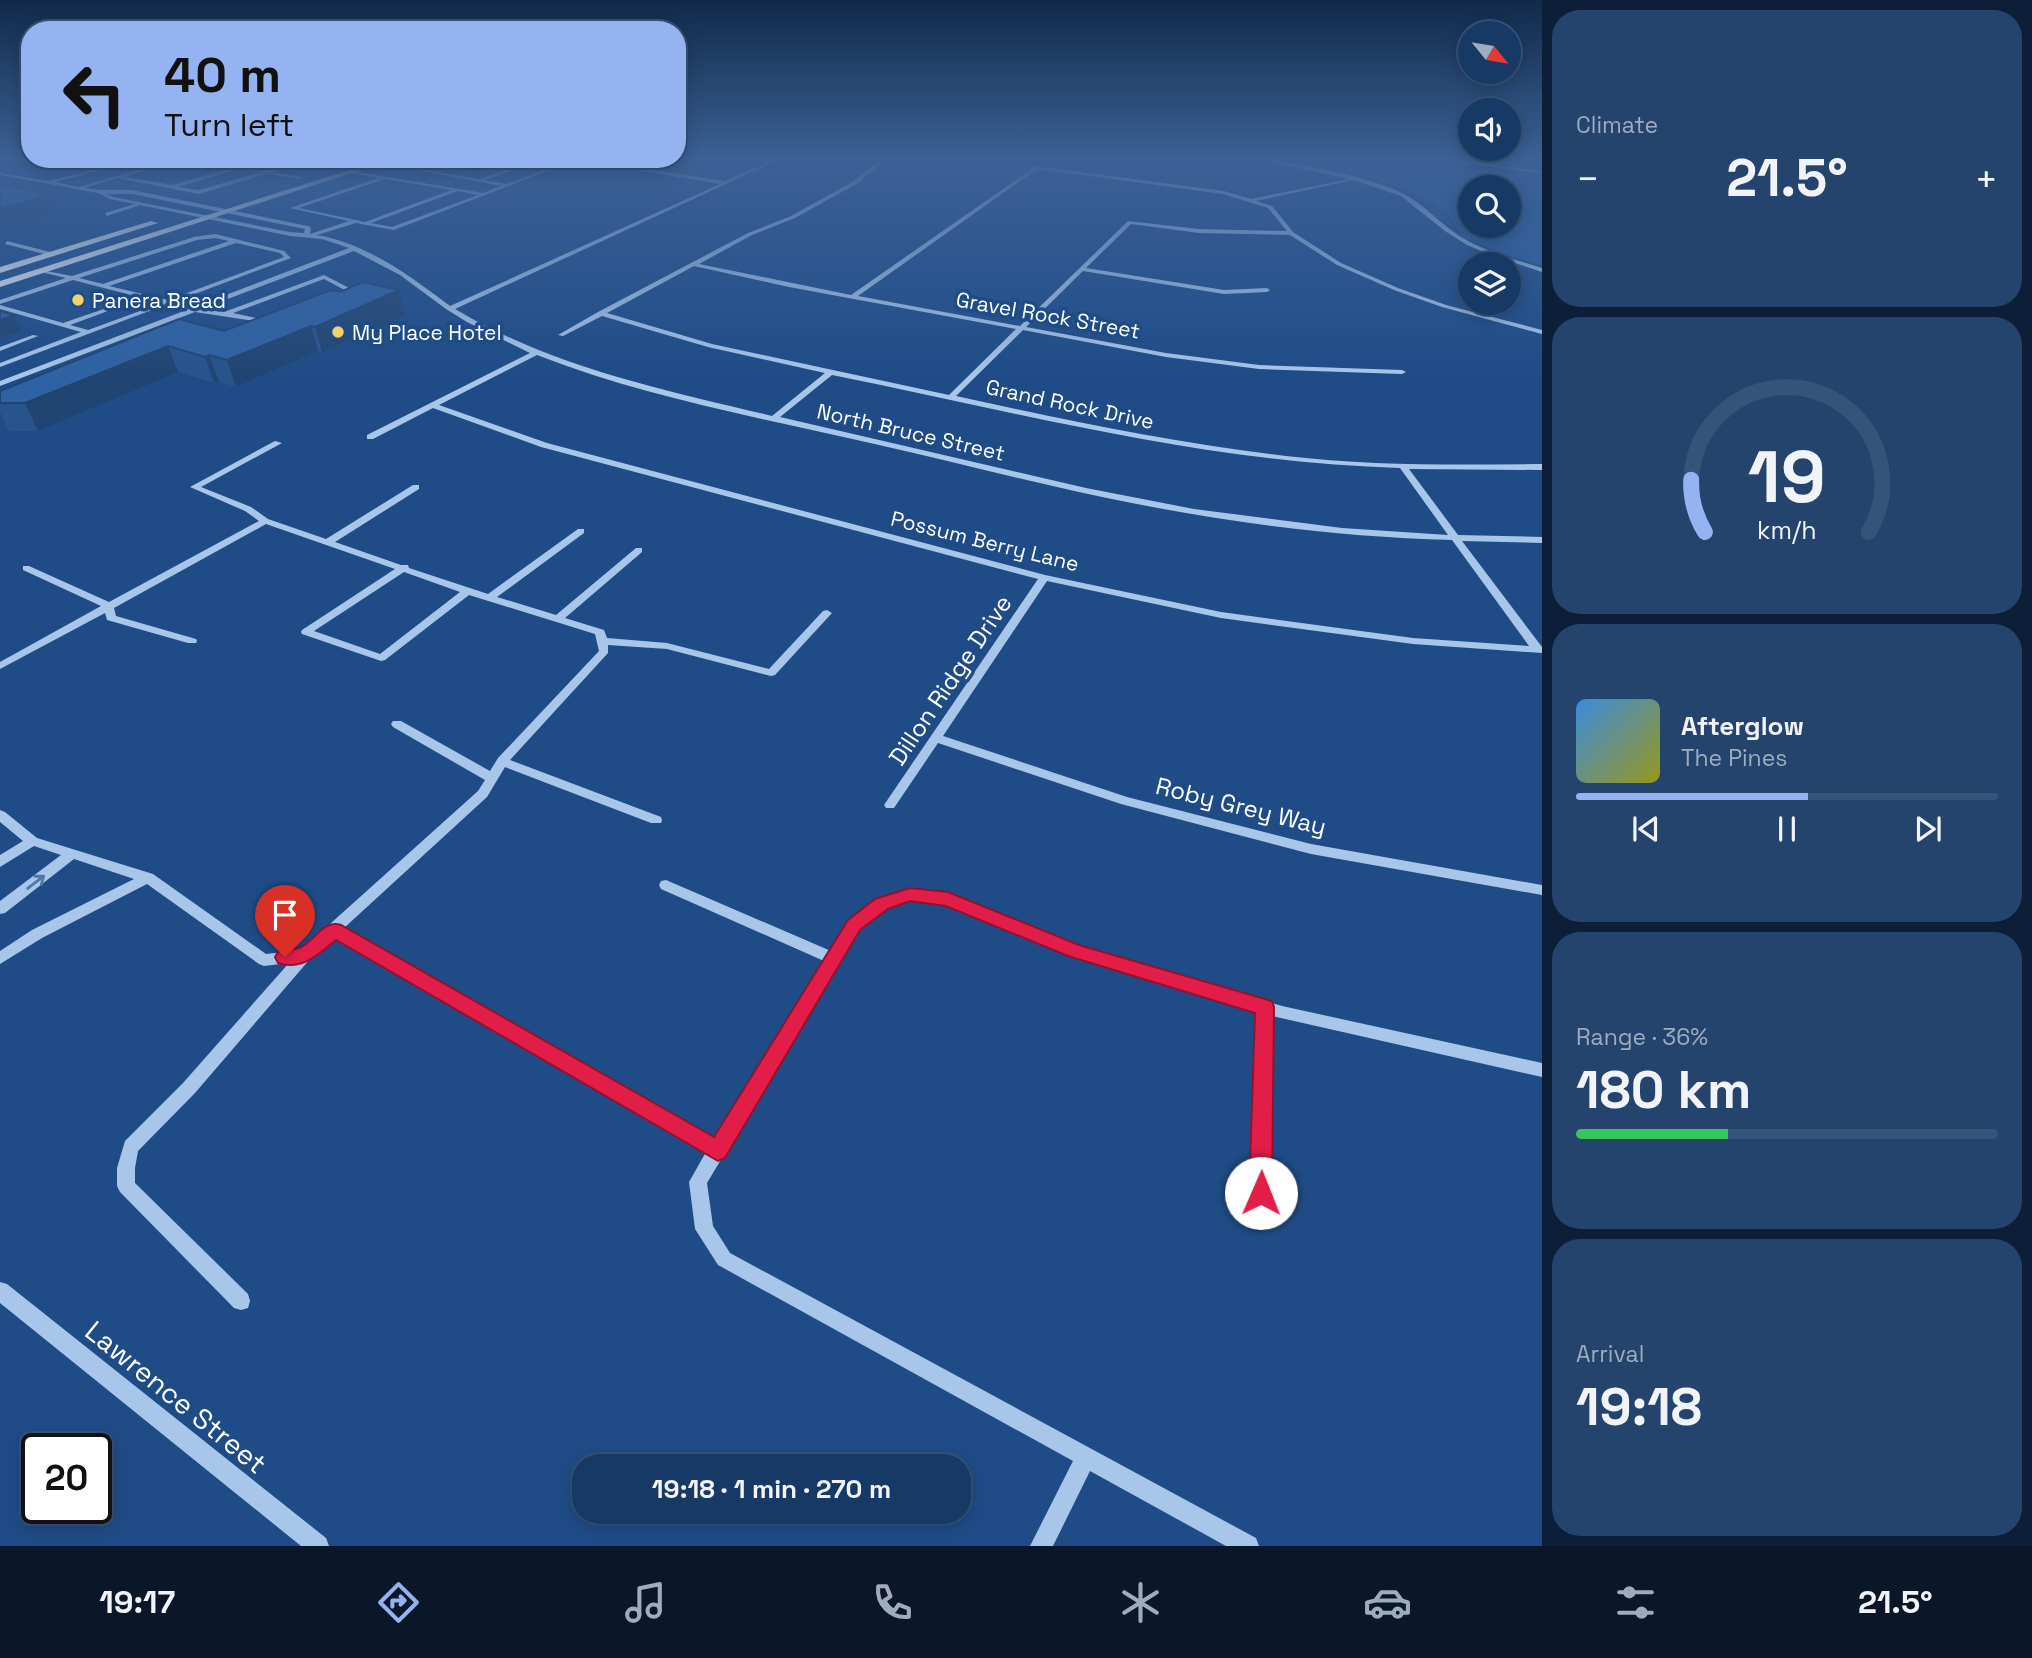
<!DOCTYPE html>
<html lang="en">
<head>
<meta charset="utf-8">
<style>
  :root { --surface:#173965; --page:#24446e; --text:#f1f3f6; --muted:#9eacbf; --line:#365379; --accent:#95b2f1 }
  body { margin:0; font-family:"Space Grotesk",sans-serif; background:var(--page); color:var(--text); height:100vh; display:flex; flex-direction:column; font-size:26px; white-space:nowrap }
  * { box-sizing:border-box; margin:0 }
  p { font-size:23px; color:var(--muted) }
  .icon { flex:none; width:38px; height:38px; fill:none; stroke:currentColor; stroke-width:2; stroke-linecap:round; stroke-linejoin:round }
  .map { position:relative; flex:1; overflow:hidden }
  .panel { display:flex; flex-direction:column; gap:10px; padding:10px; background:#0d1f38; width:490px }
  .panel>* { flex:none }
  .guide { position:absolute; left:21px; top:21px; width:665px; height:147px; border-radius:28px; box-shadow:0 4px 18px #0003,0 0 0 2px var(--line); background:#95b2f1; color:#111; overflow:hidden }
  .needle { width:46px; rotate:120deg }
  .buttons { position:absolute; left:1458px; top:21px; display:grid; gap:14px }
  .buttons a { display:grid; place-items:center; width:63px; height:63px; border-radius:50%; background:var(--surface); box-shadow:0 4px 18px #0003,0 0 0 2px var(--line); font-size:35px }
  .speed { position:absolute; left:21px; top:1433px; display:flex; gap:14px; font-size:35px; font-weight:700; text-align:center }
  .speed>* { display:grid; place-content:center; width:91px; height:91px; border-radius:50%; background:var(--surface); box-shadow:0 4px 18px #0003,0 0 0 2px var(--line); line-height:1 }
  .speed .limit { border:4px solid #111; border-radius:10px; background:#fff; color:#111 }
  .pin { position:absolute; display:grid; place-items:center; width:60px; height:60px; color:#fff; margin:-72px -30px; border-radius:50% 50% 50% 0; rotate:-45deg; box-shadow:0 0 7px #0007 }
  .pin .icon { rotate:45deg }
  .me { position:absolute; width:77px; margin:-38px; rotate:1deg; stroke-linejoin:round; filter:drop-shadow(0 0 5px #0008) }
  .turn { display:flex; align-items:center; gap:24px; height:147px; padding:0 28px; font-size:32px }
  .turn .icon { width:91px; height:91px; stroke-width:2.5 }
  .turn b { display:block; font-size:49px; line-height:60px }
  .big { font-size:52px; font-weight:700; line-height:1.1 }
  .panel .widget { flex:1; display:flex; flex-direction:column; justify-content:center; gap:10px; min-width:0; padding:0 24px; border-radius:28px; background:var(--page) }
  .panel .dial { align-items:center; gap:0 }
  .dial svg { height:182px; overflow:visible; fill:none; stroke:var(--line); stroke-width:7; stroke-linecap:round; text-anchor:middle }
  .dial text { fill:var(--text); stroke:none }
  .song { display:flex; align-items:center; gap:21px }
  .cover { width:84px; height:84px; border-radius:10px; background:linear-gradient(135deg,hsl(210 70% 55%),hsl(60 70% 35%)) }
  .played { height:7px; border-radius:4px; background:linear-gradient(90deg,var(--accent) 55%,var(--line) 55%) }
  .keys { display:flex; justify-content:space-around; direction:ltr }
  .heat { display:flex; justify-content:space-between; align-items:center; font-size:38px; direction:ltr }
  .charge { height:10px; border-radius:5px; background:linear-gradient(90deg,#34c759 36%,var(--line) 0) }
  .trip { position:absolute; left:572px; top:1454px; width:399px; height:70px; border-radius:28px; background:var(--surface); box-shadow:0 4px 18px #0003,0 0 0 2px var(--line); font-weight:700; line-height:70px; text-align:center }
  .dock { display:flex; height:112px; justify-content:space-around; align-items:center; background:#091728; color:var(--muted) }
  .dock .icon { width:49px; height:49px }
  .dock .on { color:var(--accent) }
  .dock b { font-size:32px; color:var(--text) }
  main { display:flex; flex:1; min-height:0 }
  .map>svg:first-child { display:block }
  .green { fill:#295d9f; fill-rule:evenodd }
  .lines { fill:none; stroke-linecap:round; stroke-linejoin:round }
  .minor { fill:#a8c6ea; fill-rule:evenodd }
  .major { fill:#edf3fe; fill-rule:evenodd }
  .wall { fill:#28548d }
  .shaded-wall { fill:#214573 }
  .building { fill:#2f62a4; stroke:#214573; stroke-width:2 }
  .oneway { stroke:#4f77aa }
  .route { fill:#e11d48; stroke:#92132f; stroke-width:2 }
  .poi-dot { fill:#f8d068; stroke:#1f4c87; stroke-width:2.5 }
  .labels { text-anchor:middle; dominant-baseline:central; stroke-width:7; stroke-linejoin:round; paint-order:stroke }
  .far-poi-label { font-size:21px; fill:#fff; stroke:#1f4c87; text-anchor:start }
  .far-street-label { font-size:21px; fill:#fff; stroke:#1f4c87 }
  .street-label { font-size:24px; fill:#fff; stroke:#1f4c87 }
  .near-street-label { font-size:28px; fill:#fff; stroke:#1f4c87 }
</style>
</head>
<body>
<main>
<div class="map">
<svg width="1542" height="1546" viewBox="0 0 1542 1546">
  <rect width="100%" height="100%" fill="#1f4c87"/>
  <!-- green -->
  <path class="green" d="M1274,159H1388L1542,177V265L1514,258L1464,238L1446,212L1413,192L1356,174ZM1470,187H1508V226H1470Z"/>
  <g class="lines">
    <!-- minor -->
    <path class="minor" d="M136,159H145L55,182L79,187L175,159H183L124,177L172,185L234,167L194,159C218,159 241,170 265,170C282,171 297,159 314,159L273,172L301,177V179L267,174L199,194L117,178L84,188L99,190H132L308,226L311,228L310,234L349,221L290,208L378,178L351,173L353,171L483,193L501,186L406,168L430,159H438L414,168L480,179L504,170L456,159H466L512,169V171L485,180L507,184L552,167L514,159L557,165L571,159H586L725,181L774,159H780L455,309C552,367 663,390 772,416L825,373L708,347L602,316L563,336L558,335L598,312L748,233L791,216L854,181L881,159H886L858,183L795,218L752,235L699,264L851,295L1036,166L1224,191L1251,199L1349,179L1256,159H1267C1312,167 1361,174 1402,193C1423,203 1438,222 1458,235C1483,251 1513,259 1542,268V272L1491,255L1467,245L1445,231L1401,196L1353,180L1256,201L1272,206L1293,232L1341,263L1398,288L1446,305L1542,330V334L1442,307L1394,290L1337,265L1290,235L1199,233L1131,224L1086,268L1224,290L1267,288L1270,290L1267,292L1224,294L1083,271L1026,327L1166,353L1259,365L1402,370L1406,372L1402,374L1259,369L1166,357L1023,330L956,396C1065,420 1175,443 1286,456C1371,466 1457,465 1542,464V470L1409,469L1458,535L1542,537V543L1462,541L1542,647V653L1413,644L1221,618L1047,581L943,736L1127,797L1311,844L1542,885V895L1311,854L1121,804L938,743L894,808H886L884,805L886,802L1038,579L541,447L433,408L373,439H367V435L530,353L467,322L446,309L400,275L354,251L201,309L224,312L324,275L359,293V298H355L354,295L324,279L233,313L274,322V324L195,312L0,386V381L349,248L322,239L290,236L140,205L107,216L105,213L135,204L110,199L98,193L0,175V173L49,181ZM576,160L720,184L450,306C410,276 368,244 317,235L356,223L394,230ZM239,169L261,172L199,190L178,187ZM1037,169L1223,194L1268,208L1287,231L1199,229L1128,221L1020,326L858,296ZM385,179L451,190L365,222L299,208ZM458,191L478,195L392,227L371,223ZM106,194H132L305,229L304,233L290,232L113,197ZM694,266L789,287L1016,329L949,395L712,344L607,313ZM537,355C644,397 766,419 879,445C967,465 1054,488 1142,505C1244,525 1348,537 1452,540L1529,646L1413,638L1221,612L1045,575L547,443L439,405ZM832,375C1020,413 1207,463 1400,468L1448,535L1342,528L1194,509L1086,488L780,417Z
      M1426,159H1442L1542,171V173Z
      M215,234L284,251L291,258L0,367V363L81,332L0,309V305L63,323L130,300L135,301L70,325L88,330L162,303L73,280L0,304V300L66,278L41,272V270L72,276L194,237ZM215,238L229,241L103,284L79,278L197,240ZM236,243L280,253L284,257L168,300L109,286Z
      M7,241L54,253L55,254L52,256L5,244Z
      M33,335L38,336L0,351V347Z
      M275,441L282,443L201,487L251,507L268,519L326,539L413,485H419V489L335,542L401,565H408L409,568L488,594L578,529H584V533L497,597L556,615L636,548H642V552L565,618L604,630L607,638L667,643L769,669L823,611L827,610L832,613L775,675L771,676L667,649L608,645V653L510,760L661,817L662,820L661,823H651L505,767L487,797L344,928L715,1139L824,961L661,889L659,885L661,881L666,880L831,951L849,921L876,900L910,890L948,894L1078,946L1282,1006L1542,1063V1077L1272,1016L1270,1193L1267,1199L1261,1201L1255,1199L1252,1193L1257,1011L1070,955L946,904L910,900L886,908L859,929L707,1183L713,1226L730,1253L1256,1538L1259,1546H1226L1090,1471L1053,1546H1030L1073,1461L718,1265L695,1229L689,1182L706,1152L335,937L310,959L195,1093L138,1151L135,1168V1183L248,1294L250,1301L248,1308L241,1310L234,1308L120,1192L117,1186V1168L125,1141L183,1083L289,963L264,966L259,964L147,884L42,938L0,964V951L32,930L134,879L74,859L5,913L0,914V901L61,855L34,846L0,867V855L23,841L0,822V810L5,812L37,838L153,874L266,954L301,950L478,791L485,780L393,727L391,724L393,721H401L490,771L498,758L599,651L595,634L469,595L385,660L381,661L302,634L301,632L302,630L395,569L266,524L114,608L116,616L196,639L197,641L196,643H188L107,620L105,613L0,669V662L101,606L23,570V566H29L109,602L259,521L245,511L190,487ZM404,572L460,592L380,654L314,631Z
      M0,1282L7,1284L326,1538L329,1546H301L0,1303Z"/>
    <!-- major -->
    <path class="major" d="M384,159H395L0,287V281Z
      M151,221L158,223L0,273V267Z"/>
  </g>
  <!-- wall -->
  <path class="wall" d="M242,159H291L265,167L264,163Z
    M385,159H478L488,169L472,175L424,167L423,159L404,167L386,165Z
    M480,159H512V160L502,164Z
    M603,159H727L695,174Z
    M1500,159H1537L1535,163Z
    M340,292L405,315L322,352L318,351L236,387L219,382L214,383L178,372L38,431H9L0,412V391L224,331Z"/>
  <!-- shaded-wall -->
  <path class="shaded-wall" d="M263,159H291L265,167Z
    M403,159H423L404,167L402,160Z
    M501,159H512V160L502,164Z
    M694,159H727L695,174Z
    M487,161L488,169L472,175L470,167Z
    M51,195L58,213L0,229V209Z
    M399,290L405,315L322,352L315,327Z
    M14,315L22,330L0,338V320Z
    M311,326L318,351L236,387L227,360Z
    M168,346L178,372L38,431L25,403Z
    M209,355L219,382L214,383L205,357Z"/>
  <!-- building -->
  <path class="building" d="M423,159H478L487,161L470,167Z
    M0,184L51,195L0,209Z
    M363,282L399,290L315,327L311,326L227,360L209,355L205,357L168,346L25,403H0V391L179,319L224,331L331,290L340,292Z
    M0,311L14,315L0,320Z"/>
  <!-- one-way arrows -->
  <defs><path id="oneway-shaft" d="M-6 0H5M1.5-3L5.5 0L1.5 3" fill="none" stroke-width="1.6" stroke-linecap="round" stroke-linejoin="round" transform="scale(1.75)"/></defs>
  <use class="oneway" href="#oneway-shaft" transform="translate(36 882) rotate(-38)"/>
  <!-- sky -->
  <linearGradient id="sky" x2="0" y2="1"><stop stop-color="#112a4a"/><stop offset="0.42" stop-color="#3c6196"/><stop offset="1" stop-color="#3c6196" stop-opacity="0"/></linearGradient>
  <rect width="1542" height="376" fill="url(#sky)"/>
  <!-- route -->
  <path class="route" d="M910,888L948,892L1079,945L1272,1001L1274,1007L1272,1193L1269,1201L1261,1204L1253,1201L1249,1193L1255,1013L1068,956L946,906L910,901L888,909L860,930L725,1158L718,1161L336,940C319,954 302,971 278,963L275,957L278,952C285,949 295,950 301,947C315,940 324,919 341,925L714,1137L848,920L875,899Z"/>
  <!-- markers -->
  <g class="poi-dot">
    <circle cx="78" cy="300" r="7"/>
    <circle cx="338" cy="332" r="7"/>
  </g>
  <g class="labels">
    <!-- far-poi labels -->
    <g class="far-poi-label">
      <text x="92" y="300">Panera Bread</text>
      <text x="352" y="332">My Place Hotel</text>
    </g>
    <!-- far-street labels -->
    <g class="far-street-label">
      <text transform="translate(1048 315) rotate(10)">Gravel Rock Street</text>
      <text transform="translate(1070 404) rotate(12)">Grand Rock Drive</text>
      <text transform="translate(911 432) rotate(13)">North Bruce Street</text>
      <text transform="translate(985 541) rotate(14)">Possum Berry Lane</text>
    </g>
    <!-- street labels -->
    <g class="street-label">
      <text transform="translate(950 680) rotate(-56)">Dillon Ridge Drive</text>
      <text transform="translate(1241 806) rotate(14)">Roby Grey Way</text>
    </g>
    <!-- near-street labels -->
    <g class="near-street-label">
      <text transform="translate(176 1397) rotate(39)">Lawrence Street</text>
    </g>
  </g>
</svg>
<div class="buttons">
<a><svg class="needle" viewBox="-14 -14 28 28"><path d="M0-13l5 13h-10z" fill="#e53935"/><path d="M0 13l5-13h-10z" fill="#9eacbf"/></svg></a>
<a><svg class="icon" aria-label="sound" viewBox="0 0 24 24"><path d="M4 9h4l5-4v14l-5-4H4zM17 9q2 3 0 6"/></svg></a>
<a><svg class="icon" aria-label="search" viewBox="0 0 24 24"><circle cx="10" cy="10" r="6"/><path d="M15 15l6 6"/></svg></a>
<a><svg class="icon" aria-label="layers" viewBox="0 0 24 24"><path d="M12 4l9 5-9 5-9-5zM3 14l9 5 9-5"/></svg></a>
</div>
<div class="speed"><div class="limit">20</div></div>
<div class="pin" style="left:285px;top:957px;background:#d93025"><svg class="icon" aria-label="arrive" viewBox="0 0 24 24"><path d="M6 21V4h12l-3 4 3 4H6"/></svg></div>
<svg class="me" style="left:1261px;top:1193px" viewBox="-20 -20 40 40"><circle r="19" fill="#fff"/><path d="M0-13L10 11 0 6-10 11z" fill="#e11d48"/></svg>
<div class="trip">19:18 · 1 min · 270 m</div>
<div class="guide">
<div class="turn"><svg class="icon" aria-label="left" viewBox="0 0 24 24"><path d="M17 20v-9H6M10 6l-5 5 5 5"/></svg><div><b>40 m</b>Turn left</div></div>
</div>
</div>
<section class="panel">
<div class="widget"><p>Climate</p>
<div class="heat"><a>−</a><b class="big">21.5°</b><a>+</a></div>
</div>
<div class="widget dial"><svg viewBox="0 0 100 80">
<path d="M14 69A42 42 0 1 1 86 69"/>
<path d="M14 69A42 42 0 0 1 8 46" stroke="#95b2f1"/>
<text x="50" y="56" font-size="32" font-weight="700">19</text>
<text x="50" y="72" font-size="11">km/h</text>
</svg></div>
<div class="widget">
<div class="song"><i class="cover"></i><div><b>Afterglow</b><p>The Pines</p></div></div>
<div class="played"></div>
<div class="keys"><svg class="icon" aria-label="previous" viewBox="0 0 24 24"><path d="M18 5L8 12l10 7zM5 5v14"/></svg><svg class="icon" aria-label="pause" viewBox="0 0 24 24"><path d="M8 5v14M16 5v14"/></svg><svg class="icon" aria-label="next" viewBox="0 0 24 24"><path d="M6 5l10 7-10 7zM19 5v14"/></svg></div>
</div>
<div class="widget"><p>Range · 36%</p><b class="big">180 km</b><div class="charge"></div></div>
<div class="widget"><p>Arrival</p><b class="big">19:18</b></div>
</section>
</main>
<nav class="dock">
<b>19:17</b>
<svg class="icon on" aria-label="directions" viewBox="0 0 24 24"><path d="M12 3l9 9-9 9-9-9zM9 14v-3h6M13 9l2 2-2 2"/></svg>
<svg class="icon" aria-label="music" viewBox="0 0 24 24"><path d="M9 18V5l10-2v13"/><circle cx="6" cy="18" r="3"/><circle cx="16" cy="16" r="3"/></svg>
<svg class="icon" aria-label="phone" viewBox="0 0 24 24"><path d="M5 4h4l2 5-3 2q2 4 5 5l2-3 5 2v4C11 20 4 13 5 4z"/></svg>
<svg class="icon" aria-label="climate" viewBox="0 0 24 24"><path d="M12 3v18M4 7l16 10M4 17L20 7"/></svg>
<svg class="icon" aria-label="car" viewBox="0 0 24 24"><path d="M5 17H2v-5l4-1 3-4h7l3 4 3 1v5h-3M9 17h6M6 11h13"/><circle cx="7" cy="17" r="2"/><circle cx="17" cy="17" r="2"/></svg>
<svg class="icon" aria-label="filters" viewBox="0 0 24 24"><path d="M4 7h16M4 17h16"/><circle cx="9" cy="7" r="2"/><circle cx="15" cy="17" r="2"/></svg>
<b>21.5°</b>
</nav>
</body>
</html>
